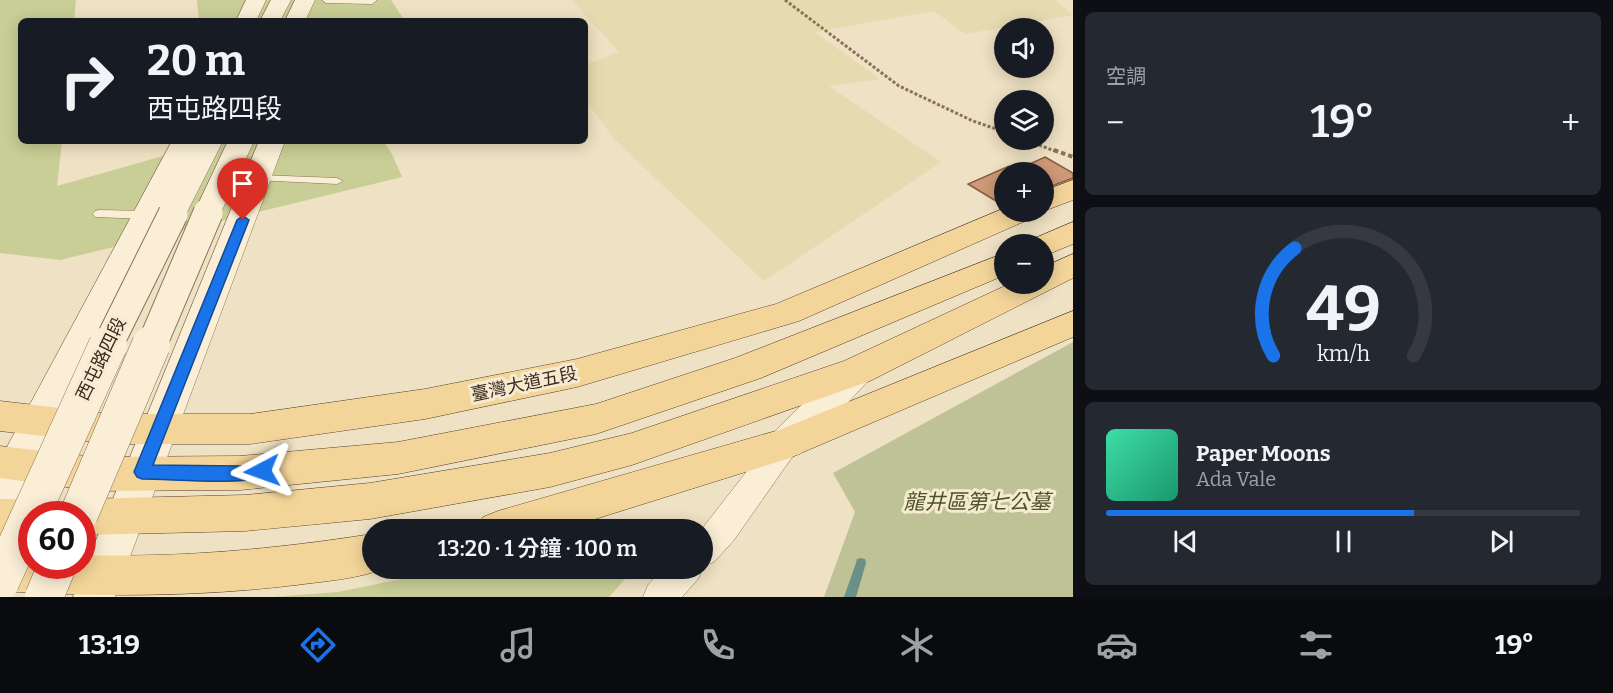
<!DOCTYPE html>
<html lang="zh-TW">
<head>
<meta charset="utf-8">
<style>
  :root { --surface:#171b24; --page:#242831; --text:#f1f3f6; --muted:#9ea1a6; --line:#363941; --accent:#1a73e8 }
  body { margin:0; font-family:Bitter,"Noto Sans TC",serif; background:var(--page); color:var(--text); height:100vh; display:flex; flex-direction:column; font-size:22px; white-space:nowrap }
  * { box-sizing:border-box; margin:0 }
  p { font-size:20px; color:var(--muted) }
  .icon { flex:none; width:33px; height:33px; fill:none; stroke:currentColor; stroke-width:2; stroke-linecap:round; stroke-linejoin:round }
  .map { position:relative; flex:1; overflow:hidden }
  .side { display:flex; flex-direction:column; gap:12px; padding:12px; background:#0d0f14; width:540px }
  .side>* { flex:none }
  .guide { position:absolute; left:18px; top:18px; width:570px; height:126px; border-radius:9px; box-shadow:0 3px 15px #0003; background:#171b24; color:var(--text); overflow:hidden }
  .controls { position:absolute; left:994px; top:18px; display:grid; gap:12px }
  .controls a { display:grid; place-items:center; width:60px; height:60px; border-radius:50%; background:var(--surface); box-shadow:0 3px 15px #0003; font-size:30px }
  .speed { position:absolute; left:18px; top:501px; display:flex; gap:12px; font-size:30px; font-weight:700; text-align:center }
  .speed>* { display:grid; place-content:center; width:78px; height:78px; border-radius:50%; background:var(--surface); box-shadow:0 3px 15px #0003; line-height:1 }
  .speed .limit { border:9px solid #d22; background:#fff; color:#111 }
  .pin { position:absolute; display:grid; place-items:center; width:51px; height:51px; color:#fff; margin:-62px -26px; border-radius:50% 50% 50% 0; rotate:-45deg; box-shadow:0 0 6px #0007 }
  .pin .icon { rotate:45deg }
  .me { position:absolute; width:66px; margin:-33px; rotate:266deg; stroke-linejoin:round; filter:drop-shadow(0 0 4px #0008) }
  .turn { display:flex; align-items:center; gap:21px; height:126px; padding:0 30px; font-size:27px }
  .turn .icon { width:78px; height:78px; stroke-width:2.5 }
  .turn b { display:block; font-size:42px; line-height:51px }
  .big { font-size:45px; font-weight:600; line-height:1.1 }
  .side .tile { flex:1; display:flex; flex-direction:column; justify-content:center; gap:9px; min-width:0; padding:0 21px; border-radius:9px; background:var(--page) }
  .side .dial { align-items:center; gap:0 }
  .dial svg { height:156px; overflow:visible; fill:none; stroke:var(--line); stroke-width:7; stroke-linecap:round; text-anchor:middle }
  .dial text { fill:var(--text); stroke:none }
  .song { display:flex; align-items:center; gap:18px }
  .cover { width:72px; height:72px; border-radius:9px; background:linear-gradient(135deg,hsl(160 70% 55%),hsl(160 70% 35%)) }
  .played { height:6px; border-radius:3px; background:linear-gradient(90deg,var(--accent) 65%,var(--line) 65%) }
  .keys { display:flex; justify-content:space-around; direction:ltr }
  .heat { display:flex; justify-content:space-between; align-items:center; font-size:33px; direction:ltr }
  .trip { position:absolute; left:362px; top:519px; width:351px; height:60px; border-radius:30px; background:var(--surface); box-shadow:0 3px 15px #0003; font-weight:600; line-height:60px; text-align:center }
  .tabs { display:flex; height:96px; justify-content:space-around; align-items:center; background:#090b0e; color:var(--muted) }
  .tabs .icon { width:42px; height:42px }
  .tabs .on { color:var(--accent) }
  .tabs b { font-size:27px; color:var(--text) }
  main { display:flex; flex:1; min-height:0 }
  .map>svg:first-child { display:block }
  .farmland { fill:#e5dbb0 }
  .green { fill:#c9ce96 }
  .cemetery { fill:#bec296 }
  .lines { fill:none; stroke-linecap:round; stroke-linejoin:round }
  .stream { fill:#6b9086; fill-rule:evenodd }
  .building { fill:#ce9977; stroke:#8a5a3e; stroke-width:1.5 }
  .service-casing { stroke:#8a7159; stroke-width:1 }
  .minor-casing { stroke:#8a7159; stroke-width:1 }
  .tertiary-casing { stroke:#8a7159; stroke-width:1 }
  .primary-casing { stroke:#57402d; stroke-width:1 }
  .path-far1 { stroke:#8a7159; stroke-width:3; stroke-dasharray:3 2; stroke-linecap:butt }
  .path { stroke:#8a7159; stroke-width:4; stroke-dasharray:4.5 3; stroke-linecap:butt }
  .service { fill:#faeed6; fill-rule:evenodd }
  .minor { fill:#faeed6; fill-rule:evenodd }
  .tertiary { fill:#faeed6; fill-rule:evenodd }
  .primary { fill:#f3d599; fill-rule:evenodd }
  .tertiary-bridge-far1-casing { stroke:#8a7159; stroke-width:31; stroke-linecap:butt }
  .tertiary-bridge-casing { stroke:#8a7159; stroke-width:39; stroke-linecap:butt }
  .tertiary-bridge-far1 { stroke:#faeed6; stroke-width:29 }
  .tertiary-bridge { stroke:#faeed6; stroke-width:38 }
  .route { fill:#1a73e8; stroke:#114b97; stroke-width:1.5 }
  .labels { text-anchor:middle; dominant-baseline:central; stroke-width:6; stroke-linejoin:round; paint-order:stroke }
  .street-label { font-size:18px; fill:#392a1e; stroke:#f6ebd2 }
  .near-park-label { font-size:21px; font-style:italic; fill:#4b5624; stroke:#f6ebd2 }
</style>
</head>
<body>
<main>
<div class="map">
<svg width="1073" height="597" viewBox="0 0 1073 597">
  <rect width="100%" height="100%" fill="#efe1c3"/>
  <!-- farmland -->
  <path class="farmland" d="M572,0H1055L1073,15L965,34L934,11L815,32L880,79L829,86L941,162L764,281L614,139L585,99V65L619,52Z"/>
  <!-- green -->
  <path class="green" d="M0,0H76L74,21H21V141H62L57,186L209,143V141H383L392,154L402,177L60,260L0,253Z
    M197,0H391L405,21H199Z
    M450,569V568L634,569L609,597H272L338,592Z"/>
  <!-- cemetery -->
  <path class="cemetery" d="M1073,342V597H824L855,512L833,473Z"/>
  <g class="lines">
    <!-- stream -->
    <path class="stream" d="M861,558L865,559L866,563L856,597H844L856,563L857,559Z"/>
  </g>
  <!-- building -->
  <path class="building" d="M1045,157L1073,173V178L1044,189V172H1005L1004,206L968,184L1009,166L1016,170Z"/>
  <g class="lines">
    <defs>
      <path id="service" d="M322,0H376V1L372,4L326,3Z
        M259,175L337,178L343,181L337,184L255,180L253,178Z
        M99,210L148,211L154,215L148,219L95,217L93,214L95,211Z"/>
      <path id="minor" d="M787,431L798,434L802,443L734,540L714,562L702,566L703,568L698,579L682,597H643L648,585L663,568H702L701,530L776,434Z"/>
      <path id="tertiary" d="M246,0H266L256,21H236Z
        M271,0H291L280,21H260Z
        M295,0H315L305,21H285Z
        M172,141H223L183,220L173,223L163,220L160,216L14,510L0,515V460Z
        M228,141H254L218,219L208,222L198,219L194,213Z
        M259,141H285L115,597H73Z
        M857,358L869,362L874,371L869,380L800,454L787,458L774,454L768,443L774,432L845,362Z"/>
      <path id="primary" d="M1073,180V200L1044,211V191Z
        M1005,208V212H1037L1032,218L799,321L577,387L425,419L250,444H112L0,431V401L112,414H250L425,389L577,359L776,304Z
        M1073,222V244L1044,256V244H1030L1033,239Z
        M1005,253V275L761,378L596,434L398,474L240,490L95,491L0,478V446L95,457L240,456L398,442L596,404L735,358Z
        M1073,254V278L870,381L632,465L550,487L370,519L245,531L82,535V514H62L67,504L82,499L245,495L370,483L550,453L632,433L844,361L1009,284H1044V267Z
        M1073,311V337L787,459L560,530H477L483,517L498,511L779,430Z
        M0,499H32L47,504L52,514H32V535H0Z
        M372,534V568H386C358,579 326,581 296,585C198,597 99,597 0,591V551L32,553V566H82V555C180,558 276,549 372,534Z"/>
    </defs>
    <!-- service casing -->
    <use href="#service" class="service-casing"/>
    <!-- minor casing -->
    <use href="#minor" class="minor-casing"/>
    <!-- tertiary casing -->
    <use href="#tertiary" class="tertiary-casing"/>
    <!-- primary casing -->
    <use href="#primary" class="primary-casing"/>
    <!-- path-far1 -->
    <path class="path-far1" d="M785,0L899,86L973,121L1005,132
      M1025,140L1058,152"/>
    <!-- path -->
    <path class="path" d="M1054,150L1073,157"/>
    <!-- service -->
    <use href="#service" class="service"/>
    <!-- minor -->
    <use href="#minor" class="minor"/>
    <!-- tertiary -->
    <use href="#tertiary" class="tertiary"/>
    <!-- primary -->
    <use href="#primary" class="primary"/>
    <defs>
      <path id="tertiary-bridge-far1" d="M107,347L173,214
        M151,347L208,213"/>
      <path id="tertiary-bridge" d="M79,514L151,345
        M0,582L108,345
        M44,597L57,566"/>
    </defs>
    <!-- tertiary-bridge-far1 casing -->
    <use href="#tertiary-bridge-far1" class="tertiary-bridge-far1-casing"/>
    <!-- tertiary-bridge casing -->
    <use href="#tertiary-bridge" class="tertiary-bridge-casing"/>
    <!-- tertiary-bridge-far1 -->
    <use href="#tertiary-bridge-far1" class="tertiary-bridge-far1"/>
    <!-- tertiary-bridge -->
    <use href="#tertiary-bridge" class="tertiary-bridge"/>
  </g>
  <!-- route -->
  <path class="route" d="M243,216L249,220L153,465L240,466L262,464L268,466L271,471L268,476C240,486 174,479 142,479L137,477L134,472L237,220Z"/>
  <g class="labels">
    <!-- street labels -->
    <g class="street-label">
      <text transform="translate(101 359) rotate(-64)">西屯路四段</text>
      <text transform="translate(524 384) rotate(-12)">臺灣大道五段</text>
    </g>
    <!-- near-park labels -->
    <g class="near-park-label">
      <text x="977" y="502">龍井區第七公墓</text>
    </g>
  </g>
</svg>
<div class="controls">
<a><svg class="icon" aria-label="sound" viewBox="0 0 24 24"><path d="M4 9h4l5-4v14l-5-4H4zM17 9q2 3 0 6"/></svg></a>
<a><svg class="icon" aria-label="layers" viewBox="0 0 24 24"><path d="M12 4l9 5-9 5-9-5zM3 14l9 5 9-5"/></svg></a>
<a>+</a>
<a>−</a>
</div>
<div class="speed"><div class="limit">60</div></div>
<div class="pin" style="left:243px;top:220px;background:#d93025"><svg class="icon" aria-label="arrive" viewBox="0 0 24 24"><path d="M6 21V4h12l-3 4 3 4H6"/></svg></div>
<svg class="me" style="left:262px;top:471px" viewBox="-20 -20 40 40"><path d="M0-17L14 15 0 8-14 15z" fill="#1a73e8" stroke="#fff" stroke-width="4"/></svg>
<div class="trip">13:20 · 1 分鐘 · 100 m</div>
<div class="guide">
<div class="turn"><svg class="icon" aria-label="right" viewBox="0 0 24 24"><path d="M7 20v-9h11M14 6l5 5-5 5"/></svg><div><b>20 m</b>西屯路四段</div></div>
</div>
</div>
<section class="side">
<div class="tile"><p>空調</p>
<div class="heat"><a>−</a><b class="big">19°</b><a>+</a></div>
</div>
<div class="tile dial"><svg viewBox="0 0 100 80">
<path d="M14 69A42 42 0 1 1 86 69"/>
<path d="M14 69A42 42 0 0 1 25 14" stroke="#1a73e8"/>
<text x="50" y="56" font-size="32" font-weight="700">49</text>
<text x="50" y="72" font-size="11">km/h</text>
</svg></div>
<div class="tile">
<div class="song"><i class="cover"></i><div><b>Paper Moons</b><p>Ada Vale</p></div></div>
<div class="played"></div>
<div class="keys"><svg class="icon" aria-label="previous" viewBox="0 0 24 24"><path d="M18 5L8 12l10 7zM5 5v14"/></svg><svg class="icon" aria-label="pause" viewBox="0 0 24 24"><path d="M8 5v14M16 5v14"/></svg><svg class="icon" aria-label="next" viewBox="0 0 24 24"><path d="M6 5l10 7-10 7zM19 5v14"/></svg></div>
</div>
</section>
</main>
<nav class="tabs">
<b>13:19</b>
<svg class="icon on" aria-label="directions" viewBox="0 0 24 24"><path d="M12 3l9 9-9 9-9-9zM9 14v-3h6M13 9l2 2-2 2"/></svg>
<svg class="icon" aria-label="music" viewBox="0 0 24 24"><path d="M9 18V5l10-2v13"/><circle cx="6" cy="18" r="3"/><circle cx="16" cy="16" r="3"/></svg>
<svg class="icon" aria-label="phone" viewBox="0 0 24 24"><path d="M5 4h4l2 5-3 2q2 4 5 5l2-3 5 2v4C11 20 4 13 5 4z"/></svg>
<svg class="icon" aria-label="climate" viewBox="0 0 24 24"><path d="M12 3v18M4 7l16 10M4 17L20 7"/></svg>
<svg class="icon" aria-label="car" viewBox="0 0 24 24"><path d="M5 17H2v-5l4-1 3-4h7l3 4 3 1v5h-3M9 17h6M6 11h13"/><circle cx="7" cy="17" r="2"/><circle cx="17" cy="17" r="2"/></svg>
<svg class="icon" aria-label="filters" viewBox="0 0 24 24"><path d="M4 7h16M4 17h16"/><circle cx="9" cy="7" r="2"/><circle cx="15" cy="17" r="2"/></svg>
<b>19°</b>
</nav>
</body>
</html>
